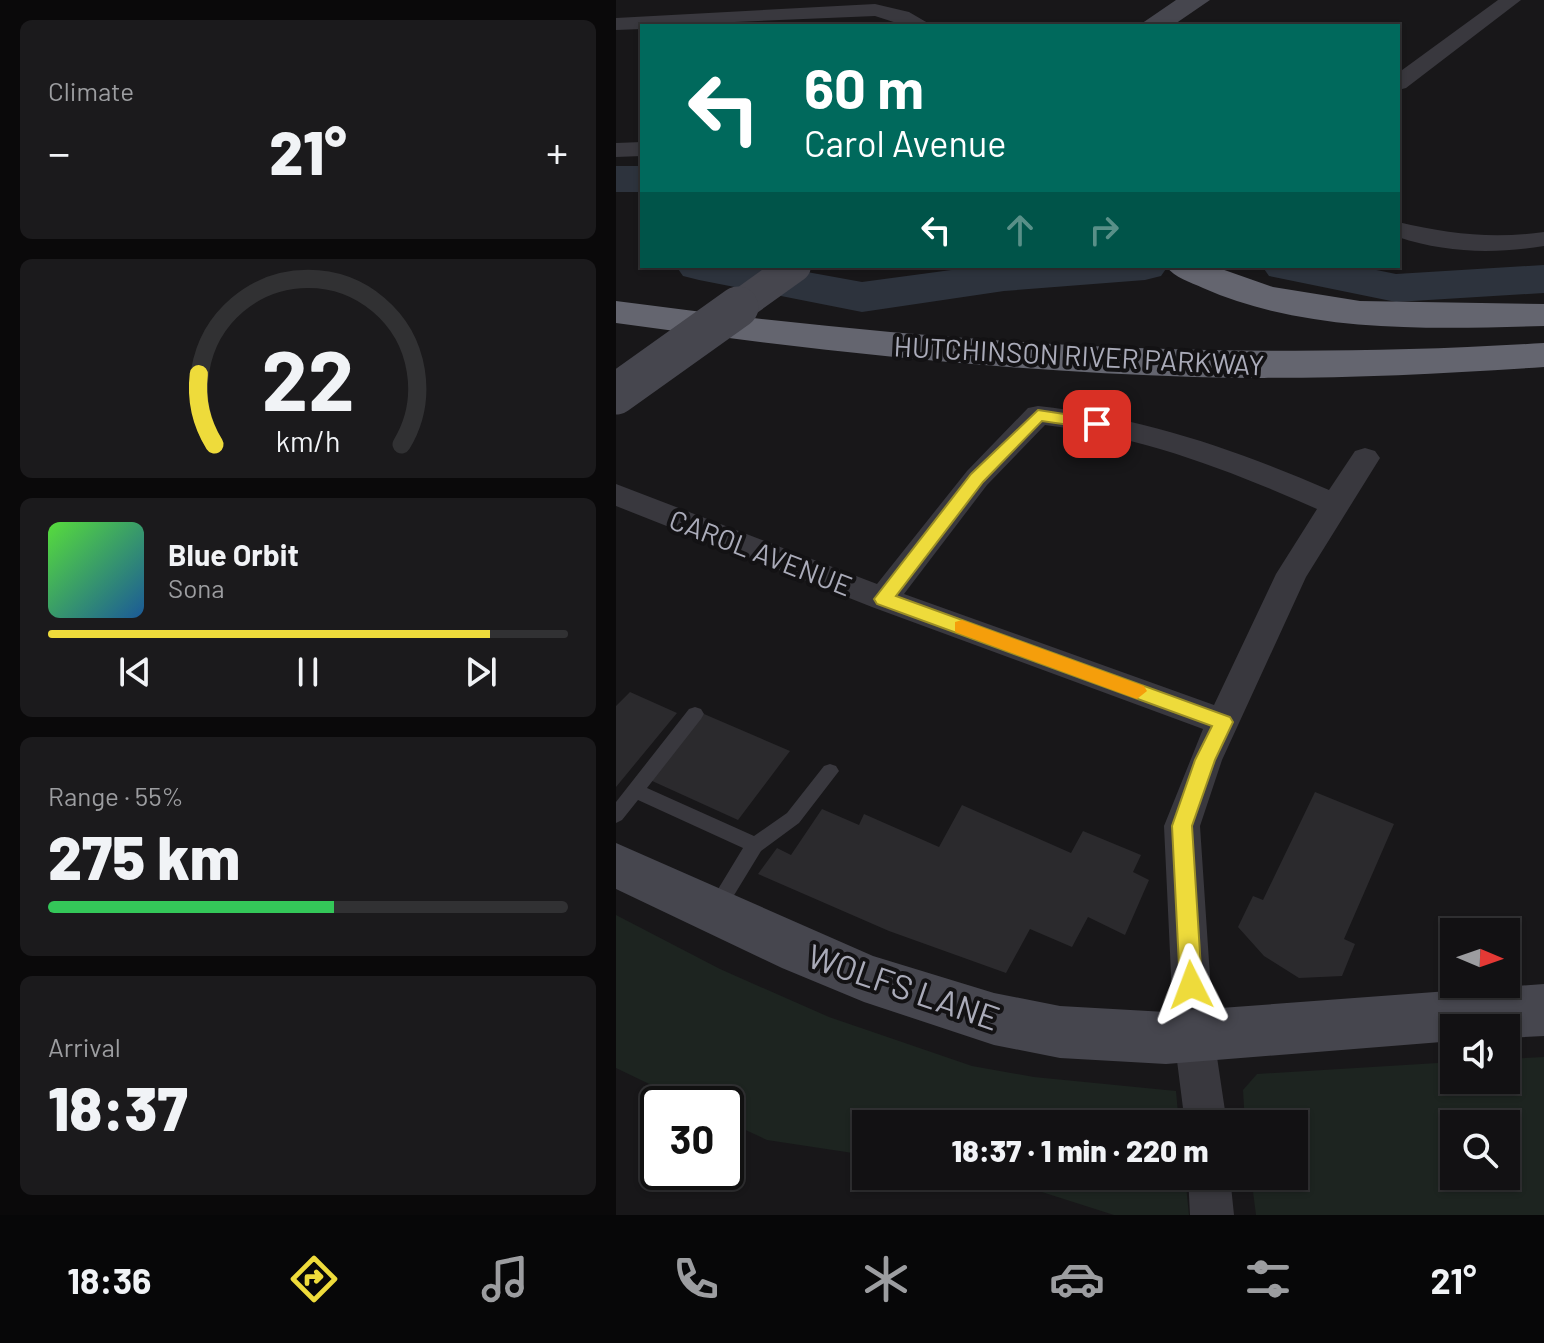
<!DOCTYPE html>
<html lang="en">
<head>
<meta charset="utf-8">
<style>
  :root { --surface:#121113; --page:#1b1a1c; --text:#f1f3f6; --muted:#9c9da0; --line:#313133; --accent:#eedb3b }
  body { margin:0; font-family:Barlow,sans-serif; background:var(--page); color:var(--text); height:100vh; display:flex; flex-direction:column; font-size:30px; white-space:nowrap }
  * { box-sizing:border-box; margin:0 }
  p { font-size:26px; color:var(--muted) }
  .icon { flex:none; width:44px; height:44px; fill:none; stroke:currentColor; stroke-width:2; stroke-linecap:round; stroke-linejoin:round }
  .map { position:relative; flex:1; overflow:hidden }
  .panel { display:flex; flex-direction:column; gap:20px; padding:20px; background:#0a090a; width:616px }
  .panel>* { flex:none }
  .top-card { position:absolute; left:24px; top:24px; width:760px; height:244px; border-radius:0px; box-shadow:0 2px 6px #0004,0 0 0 2px var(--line); background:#00695c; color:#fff; overflow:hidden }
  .needle { width:52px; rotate:92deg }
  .fabs { position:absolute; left:824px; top:918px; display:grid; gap:16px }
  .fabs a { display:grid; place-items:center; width:80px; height:80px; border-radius:0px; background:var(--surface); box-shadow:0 2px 6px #0004,0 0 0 2px var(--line); font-size:40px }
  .speed { position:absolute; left:24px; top:1086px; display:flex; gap:16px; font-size:40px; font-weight:700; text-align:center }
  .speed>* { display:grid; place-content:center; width:104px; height:104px; border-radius:50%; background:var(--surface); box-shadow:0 2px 6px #0004,0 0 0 2px var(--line); line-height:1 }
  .speed .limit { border:4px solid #111; border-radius:12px; background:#fff; color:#111 }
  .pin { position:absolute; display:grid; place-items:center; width:68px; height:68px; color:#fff; margin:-34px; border-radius:16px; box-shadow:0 4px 12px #0006 }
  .me { position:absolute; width:88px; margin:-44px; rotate:357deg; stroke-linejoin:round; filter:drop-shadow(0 0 6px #0008) }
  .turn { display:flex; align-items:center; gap:28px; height:168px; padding:0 32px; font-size:36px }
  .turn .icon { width:104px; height:104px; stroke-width:2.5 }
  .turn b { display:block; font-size:56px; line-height:68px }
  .lanes { display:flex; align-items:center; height:76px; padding:0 32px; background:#0003; justify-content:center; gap:40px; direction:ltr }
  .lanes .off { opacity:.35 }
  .big { font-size:60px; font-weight:800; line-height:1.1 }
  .panel .card { flex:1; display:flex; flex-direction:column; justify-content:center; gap:12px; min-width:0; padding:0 28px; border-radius:12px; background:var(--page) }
  .panel .dial { align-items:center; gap:0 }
  .dial svg { height:208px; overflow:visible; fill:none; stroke:var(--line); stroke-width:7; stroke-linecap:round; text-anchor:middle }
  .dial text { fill:var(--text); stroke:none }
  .song { display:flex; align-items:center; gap:24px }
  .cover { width:96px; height:96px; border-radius:12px; background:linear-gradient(135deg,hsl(110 70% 55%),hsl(210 70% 35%)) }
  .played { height:8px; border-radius:4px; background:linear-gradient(90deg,var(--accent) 85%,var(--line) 85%) }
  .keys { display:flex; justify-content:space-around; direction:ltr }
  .heat { display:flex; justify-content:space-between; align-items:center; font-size:44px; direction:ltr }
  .charge { height:12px; border-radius:6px; background:linear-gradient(90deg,#34c759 55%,var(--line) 0) }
  .trip { position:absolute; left:236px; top:1110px; width:456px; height:80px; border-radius:0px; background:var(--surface); box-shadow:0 2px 6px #0004,0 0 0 2px var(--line); font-weight:800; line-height:80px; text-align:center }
  .tab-bar { display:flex; height:128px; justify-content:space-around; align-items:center; background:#070708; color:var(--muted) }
  .tab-bar .icon { width:56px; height:56px }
  .tab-bar .on { color:var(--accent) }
  .tab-bar b { font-size:36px; color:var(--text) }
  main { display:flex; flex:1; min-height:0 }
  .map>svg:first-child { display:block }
  .green { fill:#1d2420; fill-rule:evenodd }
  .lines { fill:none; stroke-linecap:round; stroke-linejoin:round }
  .river { fill:#2d333d; fill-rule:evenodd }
  .building { fill:#2b2a2d }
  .lane { fill:#39383e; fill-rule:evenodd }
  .street { fill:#39383e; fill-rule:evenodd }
  .secondary { fill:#46464e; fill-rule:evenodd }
  .highway { fill:#64656f; fill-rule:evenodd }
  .secondary-bridge-far1 { stroke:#46464e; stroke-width:32 }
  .secondary-bridge { stroke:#46464e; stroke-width:41 }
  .route { fill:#eedb3b; stroke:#9b8e26; stroke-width:2 }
  .slow { fill:#f59e0b }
  .labels { text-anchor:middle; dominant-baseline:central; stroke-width:8; stroke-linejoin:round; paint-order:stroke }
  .street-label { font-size:28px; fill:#aaabb9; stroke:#131214 }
  .near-street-label { font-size:34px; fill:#aaabb9; stroke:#131214 }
</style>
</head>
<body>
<main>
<section class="panel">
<div class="card"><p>Climate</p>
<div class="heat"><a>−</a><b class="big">21°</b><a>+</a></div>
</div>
<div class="card dial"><svg viewBox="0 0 100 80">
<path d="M14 69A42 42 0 1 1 86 69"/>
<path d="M14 69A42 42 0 0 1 8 42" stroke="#eedb3b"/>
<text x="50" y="56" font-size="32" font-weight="700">22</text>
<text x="50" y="72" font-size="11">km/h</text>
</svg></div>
<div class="card">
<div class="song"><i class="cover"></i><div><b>Blue Orbit</b><p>Sona</p></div></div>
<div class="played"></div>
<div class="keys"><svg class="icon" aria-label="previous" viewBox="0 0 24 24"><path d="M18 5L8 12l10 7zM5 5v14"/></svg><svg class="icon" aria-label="pause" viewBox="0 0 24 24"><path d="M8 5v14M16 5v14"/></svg><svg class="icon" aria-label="next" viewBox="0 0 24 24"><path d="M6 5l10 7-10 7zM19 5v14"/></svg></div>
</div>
<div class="card"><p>Range · 55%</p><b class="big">275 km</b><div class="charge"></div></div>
<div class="card"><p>Arrival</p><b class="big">18:37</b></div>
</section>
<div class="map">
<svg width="928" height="1215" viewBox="0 0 928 1215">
  <rect width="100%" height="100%" fill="#181719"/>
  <!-- green -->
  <path class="green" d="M0,915L104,969L213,1017L356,1066L418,1077L560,1091L563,1124H250V1155L151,1140L110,1121V1104H75L0,1068Z
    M928,1057V1215H640L635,1176H678V1124H629L627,1090L641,1074L838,1062V1080H890V1059ZM838,1124H890V1176H838Z
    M376,1176H569L573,1215H498Z"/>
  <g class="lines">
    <!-- river -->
    <path class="river" d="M0,166H26V192H0Z
      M928,265V293L780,302L653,276L646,266H741L780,274Z
      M60,266H158L246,282L365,266H552L545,276L529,280L388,291L246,312L83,280L67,276Z"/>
  </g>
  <!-- building -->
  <path class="building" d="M14,692L61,713L0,787V706Z
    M88,714L174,751L122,820L34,780Z
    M699,792L778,824L728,939L739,944L726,976L683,978L648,956L622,927L637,896L647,900Z
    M346,805L455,853L467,831L525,855L517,872L533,880L509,935L472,917L456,947L414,929L390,973L273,931L142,874L161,848L175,855L206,809L243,825L248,814L323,847Z"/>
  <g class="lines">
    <!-- lane -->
    <path class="lane" d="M79,707L85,709L88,714L85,719L31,788L138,836L171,813L208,766L214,764L220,766L223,771L183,823L145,851L106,915L99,917L92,915L90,909L127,848L22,800L6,820L0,823V802L73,709Z"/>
    <!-- street -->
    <path class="street" d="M882,0H905L790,88L782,90V73Z
      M259,4L293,12L317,26H290L259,16L26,26V29L0,30V18Z
      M26,142V156L0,157V143Z
      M782,222C833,234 876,239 928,232V246C878,254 830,253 782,237Z
      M422,406C524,417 619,449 713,490L739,451L749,448L759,451L764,458L690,577L606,760L584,826L598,1037L611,1124H569L558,1037L548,826L587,729L256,607L0,506V484L261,584L351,471L412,408ZM429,425C525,436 613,470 701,509L660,574L598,705L288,594L371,485Z
      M572,1176H614L618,1215H574Z"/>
    <!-- secondary -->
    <path class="secondary" d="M560,0H594L556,26H522Z
      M0,843L257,956L378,993L444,1006L550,1012L928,984V1036L890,1038V1028H838V1041L550,1064L444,1058L378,1045L248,1002L166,968L0,889Z"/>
    <!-- highway -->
    <path class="highway" d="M550,266H597L657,287L744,301L928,304V326C817,329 691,334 587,288C574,282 559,278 550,266Z
      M0,301C315,343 610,363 928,343V367C811,375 695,380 578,377C384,371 192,350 0,323Z"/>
    <!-- secondary-bridge-far1 -->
    <path class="secondary-bridge-far1" d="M119,309L179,266"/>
    <!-- secondary-bridge -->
    <path class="secondary-bridge" d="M0,394L122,307"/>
  </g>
  <!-- route -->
  <path class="route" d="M422,410L481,419L489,424L481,429L426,421L367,482L280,596L614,717L617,722L599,760L576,826L586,985L583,992L575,995L567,992L564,985L556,826L579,760L596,726L261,604L258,599L355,474Z"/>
  <!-- slow -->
  <path class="slow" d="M346,620L528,686L531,691L521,699L339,632V622Z"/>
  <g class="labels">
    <!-- street labels -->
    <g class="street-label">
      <text transform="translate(463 355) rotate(3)">HUTCHINSON RIVER PARKWAY</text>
      <text transform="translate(145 552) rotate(21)">CAROL AVENUE</text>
    </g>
    <!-- near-street labels -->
    <g class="near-street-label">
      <text transform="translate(288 986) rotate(19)">WOLFS LANE</text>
    </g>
  </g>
</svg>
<div class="fabs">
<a><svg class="needle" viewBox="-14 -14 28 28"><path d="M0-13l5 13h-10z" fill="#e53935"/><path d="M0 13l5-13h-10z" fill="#9c9da0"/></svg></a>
<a><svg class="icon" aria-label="sound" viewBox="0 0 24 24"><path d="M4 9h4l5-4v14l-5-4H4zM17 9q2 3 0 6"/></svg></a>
<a><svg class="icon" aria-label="search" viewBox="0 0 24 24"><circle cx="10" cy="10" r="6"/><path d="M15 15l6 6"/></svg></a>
</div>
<div class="speed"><div class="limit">30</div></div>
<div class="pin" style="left:481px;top:424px;background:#d93025"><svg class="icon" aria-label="arrive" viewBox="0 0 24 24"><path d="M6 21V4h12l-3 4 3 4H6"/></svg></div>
<svg class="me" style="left:575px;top:985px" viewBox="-20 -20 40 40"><path d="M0-17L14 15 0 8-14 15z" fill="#eedb3b" stroke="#fff" stroke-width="4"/></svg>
<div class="trip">18:37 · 1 min · 220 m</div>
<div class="top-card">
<div class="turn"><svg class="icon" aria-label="left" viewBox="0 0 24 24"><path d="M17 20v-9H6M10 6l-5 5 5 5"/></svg><div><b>60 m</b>Carol Avenue</div></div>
<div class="lanes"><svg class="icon" aria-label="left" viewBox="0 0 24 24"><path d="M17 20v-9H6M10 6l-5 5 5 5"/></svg><svg class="icon off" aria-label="ahead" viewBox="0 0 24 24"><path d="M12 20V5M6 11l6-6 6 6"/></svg><svg class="icon off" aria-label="right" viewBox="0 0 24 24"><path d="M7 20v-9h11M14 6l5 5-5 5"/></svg></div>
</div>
</div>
</main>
<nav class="tab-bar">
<b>18:36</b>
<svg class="icon on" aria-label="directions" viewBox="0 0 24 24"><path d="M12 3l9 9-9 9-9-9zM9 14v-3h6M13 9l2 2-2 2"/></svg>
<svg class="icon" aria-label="music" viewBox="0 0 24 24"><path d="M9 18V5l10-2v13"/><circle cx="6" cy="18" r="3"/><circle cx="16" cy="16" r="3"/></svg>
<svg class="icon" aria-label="phone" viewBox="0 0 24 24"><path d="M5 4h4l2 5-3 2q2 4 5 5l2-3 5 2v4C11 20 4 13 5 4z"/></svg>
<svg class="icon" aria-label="climate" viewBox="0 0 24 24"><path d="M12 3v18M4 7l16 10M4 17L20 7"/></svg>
<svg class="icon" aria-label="car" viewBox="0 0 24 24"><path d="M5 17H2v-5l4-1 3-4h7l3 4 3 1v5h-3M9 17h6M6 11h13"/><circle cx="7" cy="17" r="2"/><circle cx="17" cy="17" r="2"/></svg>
<svg class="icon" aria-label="filters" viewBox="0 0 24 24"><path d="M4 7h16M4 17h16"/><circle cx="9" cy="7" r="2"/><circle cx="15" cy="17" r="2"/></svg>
<b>21°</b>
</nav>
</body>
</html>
